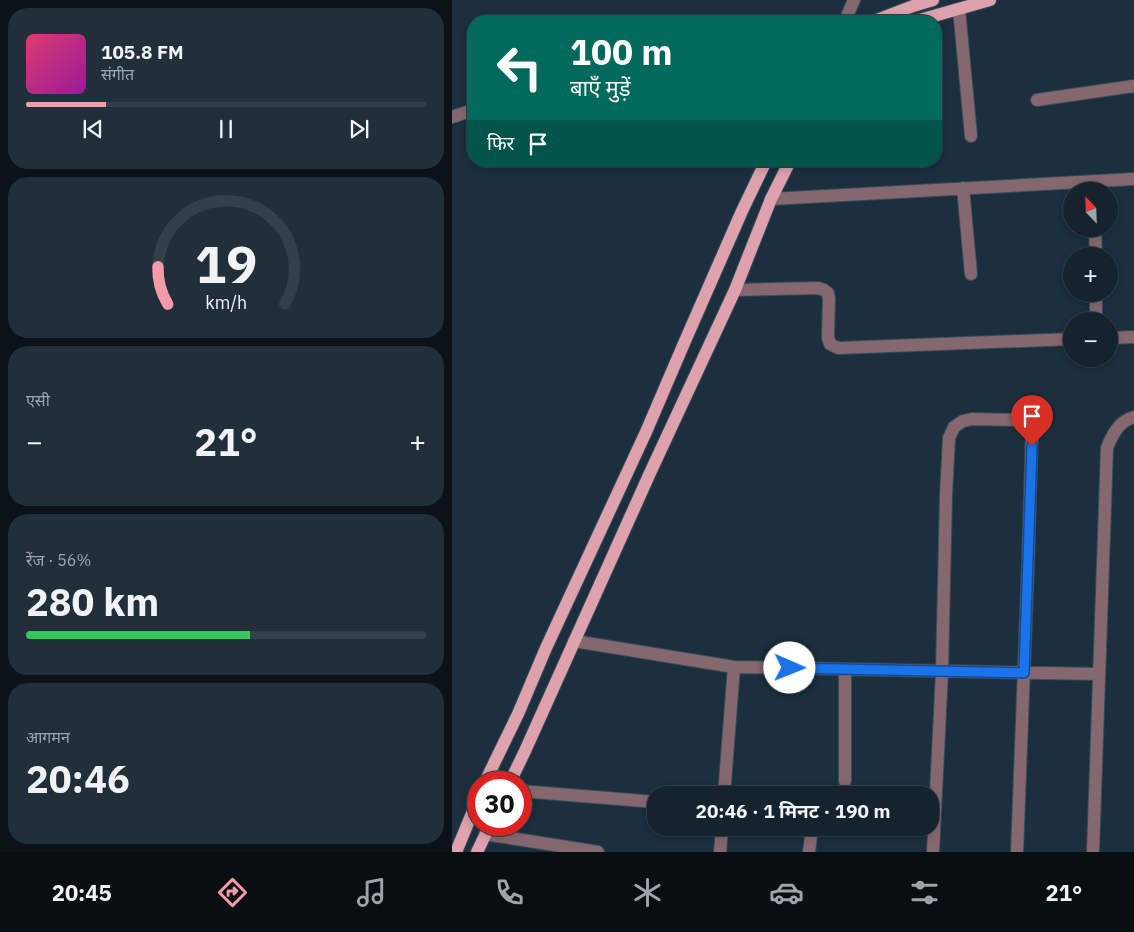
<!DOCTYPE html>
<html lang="hi">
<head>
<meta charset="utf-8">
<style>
  :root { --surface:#14232e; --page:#212f3a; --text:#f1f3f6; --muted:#9da4aa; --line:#33404a; --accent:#f39aab }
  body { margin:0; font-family:"IBM Plex Sans","Noto Sans Devanagari",sans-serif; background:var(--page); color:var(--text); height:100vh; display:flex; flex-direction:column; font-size:19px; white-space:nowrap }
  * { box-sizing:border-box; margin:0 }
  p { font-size:16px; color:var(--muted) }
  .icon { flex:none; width:28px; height:28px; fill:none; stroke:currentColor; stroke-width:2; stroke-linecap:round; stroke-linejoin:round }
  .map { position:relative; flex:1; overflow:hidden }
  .drawer { display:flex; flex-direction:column; gap:8px; padding:8px; background:#0b1319; width:452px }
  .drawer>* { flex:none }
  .hud { position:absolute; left:15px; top:15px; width:475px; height:152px; border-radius:20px; box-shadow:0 2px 8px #0003,0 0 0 1px var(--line); background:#00695c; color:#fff; overflow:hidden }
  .needle { width:32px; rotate:337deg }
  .fabs { position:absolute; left:611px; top:182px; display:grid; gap:10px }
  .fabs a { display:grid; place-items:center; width:55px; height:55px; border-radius:50%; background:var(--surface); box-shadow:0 2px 8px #0003,0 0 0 1px var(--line); font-size:25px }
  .speed { position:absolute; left:15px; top:771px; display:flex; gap:10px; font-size:25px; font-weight:700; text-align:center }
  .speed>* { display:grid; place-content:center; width:65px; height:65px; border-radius:50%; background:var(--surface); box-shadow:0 2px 8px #0003,0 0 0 1px var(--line); line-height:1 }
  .speed .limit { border:8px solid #d22; background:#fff; color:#111 }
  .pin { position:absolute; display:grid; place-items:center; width:42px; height:42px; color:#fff; margin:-51px -21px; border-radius:50% 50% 50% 0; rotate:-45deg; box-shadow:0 0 5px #0007 }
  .pin .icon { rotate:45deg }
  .me { position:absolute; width:55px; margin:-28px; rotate:91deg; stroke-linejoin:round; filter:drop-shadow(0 0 4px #0008) }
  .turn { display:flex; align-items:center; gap:18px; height:105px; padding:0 20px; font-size:22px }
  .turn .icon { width:65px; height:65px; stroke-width:2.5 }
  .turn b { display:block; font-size:35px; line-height:42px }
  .then { display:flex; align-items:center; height:48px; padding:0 20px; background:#0003; gap:10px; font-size:19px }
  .big { font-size:38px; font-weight:700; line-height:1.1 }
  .drawer .tile { flex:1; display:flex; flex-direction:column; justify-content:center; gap:8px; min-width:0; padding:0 18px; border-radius:20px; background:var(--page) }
  .drawer .dial { align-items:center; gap:0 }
  .dial svg { height:130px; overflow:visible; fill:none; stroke:var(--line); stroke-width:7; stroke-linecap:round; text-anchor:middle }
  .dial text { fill:var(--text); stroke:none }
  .song { display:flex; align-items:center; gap:15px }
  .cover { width:60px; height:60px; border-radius:8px; background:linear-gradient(135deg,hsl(340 70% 55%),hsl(300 70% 35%)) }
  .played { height:5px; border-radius:2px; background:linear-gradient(90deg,var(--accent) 20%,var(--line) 20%) }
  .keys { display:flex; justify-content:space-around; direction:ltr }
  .heat { display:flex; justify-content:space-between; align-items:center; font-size:28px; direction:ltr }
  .charge { height:8px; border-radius:4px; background:linear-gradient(90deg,#34c759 56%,var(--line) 0) }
  .trip { position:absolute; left:195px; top:786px; width:292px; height:50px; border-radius:20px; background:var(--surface); box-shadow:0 2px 8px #0003,0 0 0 1px var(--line); font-weight:700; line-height:50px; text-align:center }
  .dock { display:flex; height:80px; justify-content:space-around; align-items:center; background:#080e12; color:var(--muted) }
  .dock .icon { width:35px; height:35px }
  .dock .current { color:var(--accent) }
  .dock b { font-size:22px; color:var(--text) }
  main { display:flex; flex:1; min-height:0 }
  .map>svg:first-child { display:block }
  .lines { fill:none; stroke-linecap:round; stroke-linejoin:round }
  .minor-casing { stroke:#394c5a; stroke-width:14 }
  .major-casing { stroke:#394c5a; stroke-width:14 }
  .minor { stroke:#85686d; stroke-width:12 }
  .major { stroke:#dda2ac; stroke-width:12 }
  .route-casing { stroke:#114b97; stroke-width:12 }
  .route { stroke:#1a73e8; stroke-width:9 }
</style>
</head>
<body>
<main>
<section class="drawer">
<div class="tile">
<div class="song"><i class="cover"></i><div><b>105.8 FM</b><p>संगीत</p></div></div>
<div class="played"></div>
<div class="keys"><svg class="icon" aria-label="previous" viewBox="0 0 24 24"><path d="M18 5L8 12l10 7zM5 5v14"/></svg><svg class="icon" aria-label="pause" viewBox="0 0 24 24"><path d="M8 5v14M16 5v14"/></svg><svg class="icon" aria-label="next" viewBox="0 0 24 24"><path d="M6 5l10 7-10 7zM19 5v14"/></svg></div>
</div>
<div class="tile dial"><svg viewBox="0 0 100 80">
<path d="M14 69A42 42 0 1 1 86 69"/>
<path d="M14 69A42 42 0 0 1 8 46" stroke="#f39aab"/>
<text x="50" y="56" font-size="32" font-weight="700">19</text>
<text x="50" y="72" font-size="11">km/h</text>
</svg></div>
<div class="tile"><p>एसी</p>
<div class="heat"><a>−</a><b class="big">21°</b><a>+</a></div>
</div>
<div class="tile"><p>रेंज · 56%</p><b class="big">280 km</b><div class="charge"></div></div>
<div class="tile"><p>आगमन</p><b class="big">20:46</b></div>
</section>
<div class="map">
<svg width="682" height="852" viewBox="0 0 682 852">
  <rect width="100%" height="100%" fill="#1b2f3e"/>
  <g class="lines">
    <defs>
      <path id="minor" d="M507,9L519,136
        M393,21L402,0
        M585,100L682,86
        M0,117L21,110
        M511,188L519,274
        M319,199L682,179
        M643,229L644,256
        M283,290L366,288L372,290L376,293L377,299L376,337L378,344L386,348L620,339
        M644,294V321
        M658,338L682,337
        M122,641L282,667L647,674
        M393,781V670
        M69,791L204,802
        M272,795L282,667
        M33,834L146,852
        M268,852L270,828
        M357,852L360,828
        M481,852L490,672L494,495L497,438L502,427L511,421L520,419L567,420L575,423L580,431L576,564L565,852
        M641,852L655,448C660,435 667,421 682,417"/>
      <path id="major" d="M422,21L461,6L481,0
        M464,21L538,0
        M33,782L66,714L94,648L194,432L233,341L290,211L314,161
        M58,782L73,751L198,473L283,290L319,199L338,161
        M4,852L26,799
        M25,852L38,825"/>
    </defs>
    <!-- minor casing -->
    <use href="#minor" class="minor-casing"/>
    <!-- major casing -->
    <use href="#major" class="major-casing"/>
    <!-- minor -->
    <use href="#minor" class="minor"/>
    <!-- major -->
    <use href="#major" class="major"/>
  </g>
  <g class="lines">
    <defs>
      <path id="route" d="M338,668L572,673L580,446"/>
    </defs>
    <!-- route casing -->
    <use href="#route" class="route-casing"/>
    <!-- route -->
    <use href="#route" class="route"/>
  </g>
</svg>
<div class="fabs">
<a><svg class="needle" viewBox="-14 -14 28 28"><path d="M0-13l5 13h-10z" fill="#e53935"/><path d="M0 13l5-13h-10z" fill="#9da4aa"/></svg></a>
<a>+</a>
<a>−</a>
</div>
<div class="speed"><div class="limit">30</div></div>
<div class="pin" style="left:580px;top:446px;background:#d93025"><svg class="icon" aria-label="arrive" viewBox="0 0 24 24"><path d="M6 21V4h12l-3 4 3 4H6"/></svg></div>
<svg class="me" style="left:338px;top:668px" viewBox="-20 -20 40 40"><circle r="19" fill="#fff"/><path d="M0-13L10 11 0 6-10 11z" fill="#1a73e8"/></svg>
<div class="trip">20:46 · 1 मिनट · 190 m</div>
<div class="hud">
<div class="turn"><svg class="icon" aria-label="left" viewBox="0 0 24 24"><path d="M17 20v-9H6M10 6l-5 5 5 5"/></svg><div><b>100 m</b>बाएँ मुड़ें</div></div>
<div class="then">फिर<svg class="icon" aria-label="arrive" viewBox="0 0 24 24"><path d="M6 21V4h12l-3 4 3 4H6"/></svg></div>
</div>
</div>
</main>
<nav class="dock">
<b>20:45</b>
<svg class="icon current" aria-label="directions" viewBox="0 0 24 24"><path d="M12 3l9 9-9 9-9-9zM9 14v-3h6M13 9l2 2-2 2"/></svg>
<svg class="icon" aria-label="music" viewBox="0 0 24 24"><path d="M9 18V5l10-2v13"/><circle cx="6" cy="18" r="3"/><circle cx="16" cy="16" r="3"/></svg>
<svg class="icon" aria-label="phone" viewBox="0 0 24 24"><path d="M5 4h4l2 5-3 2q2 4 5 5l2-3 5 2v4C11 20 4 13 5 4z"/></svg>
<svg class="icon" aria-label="climate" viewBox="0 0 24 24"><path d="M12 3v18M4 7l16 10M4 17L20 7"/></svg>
<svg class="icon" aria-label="car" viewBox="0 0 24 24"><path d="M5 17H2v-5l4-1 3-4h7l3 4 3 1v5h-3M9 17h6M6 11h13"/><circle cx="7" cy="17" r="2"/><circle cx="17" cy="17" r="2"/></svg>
<svg class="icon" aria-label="filters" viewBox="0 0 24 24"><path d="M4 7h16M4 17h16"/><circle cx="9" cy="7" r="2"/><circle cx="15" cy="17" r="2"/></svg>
<b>21°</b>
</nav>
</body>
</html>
